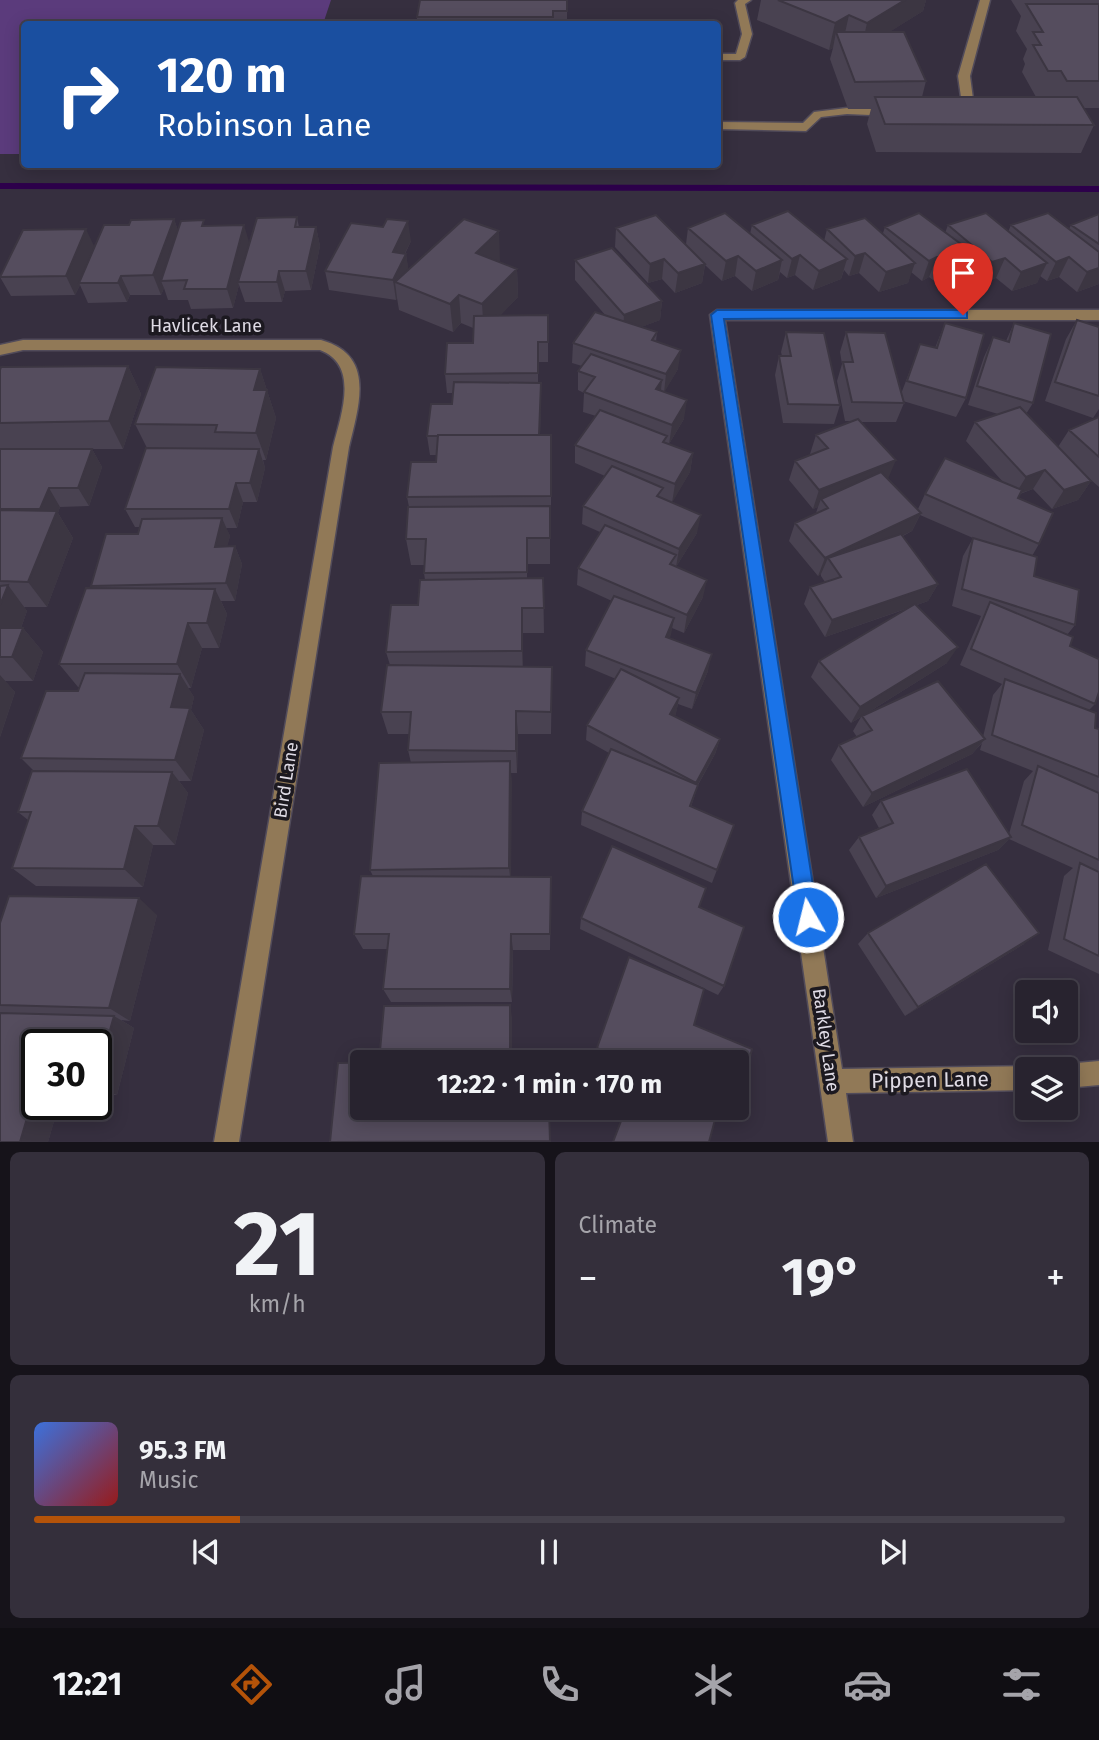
<!DOCTYPE html>
<html lang="en">
<head>
<meta charset="utf-8">
<style>
  :root { --surface:#28232f; --page:#342f3b; --text:#f1f3f6; --muted:#a5a4aa; --line:#44404b; --accent:#b45309 }
  body { margin:0; font-family:"Fira Sans",sans-serif; background:var(--page); color:var(--text); height:100vh; display:flex; flex-direction:column; font-size:26px; white-space:nowrap }
  * { box-sizing:border-box; margin:0 }
  p { font-size:23px; color:var(--muted) }
  .icon { flex:none; width:38px; height:38px; fill:none; stroke:currentColor; stroke-width:2; stroke-linecap:round; stroke-linejoin:round }
  .map { position:relative; height:1142px; overflow:hidden }
  .details { display:flex; flex-direction:column; gap:10px; padding:10px; background:#16131a; flex:1 }
  .details>* { flex:none }
  .hud { position:absolute; left:21px; top:21px; width:700px; height:147px; border-radius:7px; box-shadow:0 4px 18px #0003,0 0 0 2px var(--line); background:#1a4fa0; color:#fff; overflow:hidden }
  .fabs { position:absolute; left:1015px; top:980px; display:grid; gap:14px }
  .fabs a { display:grid; place-items:center; width:63px; height:63px; border-radius:7px; background:var(--surface); box-shadow:0 4px 18px #0003,0 0 0 2px var(--line); font-size:35px }
  .speed { position:absolute; left:21px; top:1029px; display:flex; gap:14px; font-size:35px; font-weight:700; text-align:center }
  .speed>* { display:grid; place-content:center; width:91px; height:91px; border-radius:50%; background:var(--surface); box-shadow:0 4px 18px #0003,0 0 0 2px var(--line); line-height:1 }
  .speed .limit { border:4px solid #111; border-radius:10px; background:#fff; color:#111 }
  .pin { position:absolute; display:grid; place-items:center; width:60px; height:60px; color:#fff; margin:-72px -30px; border-radius:50% 50% 50% 0; rotate:-45deg; box-shadow:0 0 7px #0007 }
  .pin .icon { rotate:45deg }
  .me { position:absolute; width:77px; margin:-38px; rotate:352deg; stroke-linejoin:round; filter:drop-shadow(0 0 5px #0008) }
  .turn { display:flex; align-items:center; gap:24px; height:147px; padding:0 21px; font-size:32px }
  .turn .icon { width:91px; height:91px; stroke-width:2.5 }
  .turn b { display:block; font-size:49px; line-height:60px }
  .big { font-size:52px; font-weight:700; line-height:1.1 }
  .details .widget { flex:1; display:flex; flex-direction:column; justify-content:center; gap:10px; min-width:0; padding:0 24px; border-radius:10px; background:var(--page) }
  .details .dial { align-items:center; gap:0 }
  .dial b { font-size:91px; line-height:1 }
  .song { display:flex; align-items:center; gap:21px }
  .cover { width:84px; height:84px; border-radius:10px; background:linear-gradient(135deg,hsl(220 70% 55%),hsl(0 70% 35%)) }
  .played { height:7px; border-radius:4px; background:linear-gradient(90deg,var(--accent) 20%,var(--line) 20%) }
  .keys { display:flex; justify-content:space-around; direction:ltr }
  .heat { display:flex; justify-content:space-between; align-items:center; font-size:38px; direction:ltr }
  .details .tiles { flex:1; display:grid; gap:10px; grid-template-columns:1fr 1fr }
  .widget:last-child { grid-column:span 2 }
  .trip { position:absolute; left:350px; top:1050px; width:399px; height:70px; border-radius:7px; background:var(--surface); box-shadow:0 4px 18px #0003,0 0 0 2px var(--line); font-weight:700; line-height:70px; text-align:center }
  .menu { display:flex; height:112px; justify-content:space-around; align-items:center; background:#100e13; color:var(--muted) }
  .menu .icon { width:49px; height:49px }
  .menu .selected { color:var(--accent) }
  .menu b { font-size:32px; color:var(--text) }
  .map>svg:first-child { display:block }
  .green { fill:#5b3b7c }
  .lines { fill:none; stroke-linecap:round; stroke-linejoin:round }
  .stream { fill:#2d004b; fill-rule:evenodd }
  .minor-casing { stroke:#514b5a; stroke-width:3 }
  .minor { fill:#917957; fill-rule:evenodd }
  .wall { fill:#494251; fill-rule:evenodd }
  .shaded-wall { fill:#3c3642 }
  .building { fill:#554d5e; stroke:#3c3642; stroke-width:2 }
  .route { fill:#1a73e8; stroke:#114b97; stroke-width:2 }
  .labels { text-anchor:middle; dominant-baseline:central; stroke-width:7; stroke-linejoin:round; paint-order:stroke }
  .street-label { font-size:18px; fill:#dfdbe5; stroke:#1c1920 }
  .near-street-label { font-size:21px; fill:#dfdbe5; stroke:#1c1920 }
</style>
</head>
<body>
<div class="map">
<svg width="1099" height="1142" viewBox="0 0 1099 1142">
  <rect width="100%" height="100%" fill="#362f3f"/>
  <!-- green -->
  <path class="green" d="M0,0H331L323,24H24V154H0Z"/>
  <g class="lines">
    <!-- stream -->
    <path class="stream" d="M0,183L1099,186V192L0,189Z"/>
    <defs>
      <path id="minor" d="M738,0H751L745,4L752,34L745,57L740,60H718V54H736L742,34L735,3Z
        M980,0H990L970,76L973,99L952,109H944V105L961,97L958,76Z
        M847,108L893,110L899,113L893,116L847,114L821,117L806,131L718,129V122L803,123L814,112Z
        M717,310H1099V320H725L842,1069L1027,1066L1035,1069H1027V1090L846,1093L853,1142H828L710,315Z
        M23,340H321C376,355 359,405 349,447L239,1142H214L333,447C341,415 360,365 320,350H23L0,355V345Z
        M1099,1061V1085L1066,1088V1069H1057L1066,1064Z"/>
    </defs>
    <!-- minor casing -->
    <use href="#minor" class="minor-casing"/>
    <!-- minor -->
    <use href="#minor" class="minor"/>
  </g>
  <!-- wall -->
  <path class="wall" d="M567,0V24H417V17Z
    M761,0H926L923,11L889,32L926,81L922,97H1036L1022,72L1025,64L1023,59L1027,49L1016,31L1021,16L1011,0H1099V108H1084L1094,125L1081,153L876,152L867,124L871,109H848L830,59L833,48L829,50L757,20Z
    M1099,214V284L1077,292L1059,277L1047,281L1040,276L1037,283L1012,291L996,278L983,282L978,277L976,281L950,293L929,277L922,281L911,272L908,283L879,292L859,273L849,276L844,270L841,279L813,290L795,275L787,278L780,272L778,280L752,291L735,276L722,281L705,265L702,283L675,293L662,279L648,283L615,247L616,228L686,244L688,228L750,234L752,225L824,241L827,229L883,233L885,227L945,233L948,225L1008,232L1011,225L1069,229L1071,225Z
    M297,217L299,227H316L320,246L311,290L285,291L282,302H245L239,285L233,308L191,309L188,300H168L164,288L161,295H130L127,302L88,303L80,285L75,295L11,296L0,277L94,247L129,225L174,219L178,231L206,226L249,243Z
    M411,241L405,254H406L408,269L500,260L498,262L517,269L518,297L500,315H548V362H538V383L541,402L540,435H551V523H550V564H527V579L543,578L544,633H523V667H552L551,734H518L517,773H511V876L551,877L550,950H513L512,1002H391L383,989L387,949H363L354,934L373,876L370,870L411,763L408,750L409,734H388L381,712L390,665L386,652L418,605L425,580L424,573V565H411L406,539L409,507L407,497L436,462L437,455H430L427,436L452,404L453,393H447L445,374L473,343V328L461,323L453,332L399,310L397,298L396,300L329,290L325,271Z
    M575,260L662,301L660,320L641,327L657,332L656,342L678,369L664,392L684,419L669,444L693,453L690,472L672,502L697,533L676,567L703,597L684,633L672,628L669,638L708,671L692,709L678,704L675,716L720,739L715,754L698,785L691,807L734,825L712,883L581,825L582,811L609,753L586,740L587,725L616,679L585,666L586,650L612,601L577,585L578,568L600,532L582,524L583,506L605,476L575,463V445L596,416L583,412L584,393L578,390V371L582,366L572,363L573,343L606,316L575,280Z
    M1077,320L1099,327V409L1093,418L1045,401L1066,339Z
    M945,323L966,398L956,417L903,401L904,403L896,422H861L888,479L918,509L925,494L1003,482L966,441L975,422L998,414L968,405L984,357L993,337L1006,341L1014,323L1033,403L1026,414L1058,447L1069,430L1099,417V487L1081,471L1091,481L1078,500L1052,509L1033,489L1020,494L1018,498L1039,544L1032,556L1034,576L1075,625L1067,635L1070,646L1095,704L1089,710L1095,728L1099,729V974L1048,950L1064,876L1073,868L1009,839L998,850L876,898L849,850L859,837L879,828L872,815L881,801L1009,834L1024,781L1033,771L980,750L982,743L972,754L863,807L831,760L839,745L857,737L853,731L861,717L851,723L811,677L819,661L909,608L825,637L804,604L810,587L825,582L821,576V574L818,576L789,541L795,523L816,513L818,507L813,509L789,480L795,461L811,455L810,454L816,435L852,421H845L837,381L842,364L840,352L846,332L901,394L920,344L935,348ZM920,515L973,538L963,556L952,606L981,616L960,665L1002,684L993,695L983,737L864,715L947,663L917,605L928,601L938,584L903,536L912,531Z
    M786,332L840,405L834,424L783,423L775,375L779,356H782L781,352Z
    M128,366L141,394L123,449H92L102,467L89,506L60,507L58,513L73,538L47,607H24L27,611L21,628H23L43,652L33,681H5L15,692L0,737V370Z
    M260,369L276,418L266,460H263L265,468L257,502H243L237,528H226L230,536L227,546H235L242,564L235,601H221L227,614L219,648H202L191,688H188L194,697L191,710L204,730L191,781H179L188,793L175,845H153L143,887L36,886L12,868L28,820L18,812L34,771L21,758L78,691L80,687H78L59,664L92,588L91,586L138,534L140,527H135L125,509L147,448L135,424Z
    M699,907L724,986L718,995L580,929L581,918Z
    M157,915L130,1021L121,1020L134,1028L117,1095H96V1045H37V1104H59L48,1142H0V923Z
    M868,933L1024,944L905,1016L858,944Z
    M629,957L704,989L694,1025L752,1049L737,1111L730,1117L710,1108H737V1062H610L596,1056L597,1048Z"/>
  <!-- shaded-wall -->
  <path class="shaded-wall" d="M905,0H926L923,11L861,50L867,23Z
    M849,15L843,42L836,32L833,48L829,50L835,23Z
    M174,219L181,239L161,281L164,288L161,295L153,275Z
    M408,221L411,241L396,271L393,252Z
    M244,225L250,245L238,282L239,285L233,308L227,289Z
    M316,227L320,246L311,290L306,271Z
    M86,229L95,248L79,283L80,285L75,295L66,276Z
    M499,231L500,260L478,282L476,253Z
    M865,253L859,273L849,276L855,256Z
    M406,254L409,273L395,282L397,298L396,300L393,280Z
    M800,255L795,275L787,278L792,259Z
    M738,256L735,276L722,281L726,261Z
    M937,257L929,277L922,281L929,261Z
    M1069,257L1059,277L1047,281L1056,262Z
    M1005,258L996,278L983,282L992,262Z
    M664,259L662,279L648,283L650,264Z
    M847,259L841,279L813,290L819,271Z
    M782,260L778,280L752,291L756,271Z
    M984,261L976,281L950,293L958,273Z
    M915,263L908,283L879,292L886,272Z
    M1047,263L1037,283L1012,291L1021,272Z
    M705,264L702,283L675,293L678,273Z
    M1099,268V284L1077,292L1087,272Z
    M517,269L518,297L484,333L482,304Z
    M279,271L285,291L282,302L277,282Z
    M121,276L130,295L127,302L118,283Z
    M459,295L461,323L453,332L450,304Z
    M662,301L660,320L623,334L624,315Z
    M681,350L678,369L664,393L666,374Z
    M128,366L141,394L123,449L109,421Z
    M260,369L276,418L266,460L256,433L254,390Z
    M662,380L660,399L656,389Z
    M541,383V402L539,457V438Z
    M687,400L684,419L669,444L672,425Z
    M92,449L102,467L89,506L78,488Z
    M259,449L265,468L257,502L250,483Z
    M693,453L690,472L672,503L675,484Z
    M896,460L888,479L821,499L818,507L813,509L819,490Z
    M1045,470L1033,489L1015,495L1026,477Z
    M1091,481L1078,500L1052,509L1064,490Z
    M236,483L243,502L237,528L229,509Z
    M49,488L60,507L58,513L73,538L47,607L28,582L51,525L40,509Z
    M921,513L912,531L835,568L828,558L821,574L818,576L825,558Z
    M701,515L697,533L676,567L679,549Z
    M222,518L230,536L223,564L215,547Z
    M235,546L242,564L235,601L226,583Z
    M707,580L703,597L684,633L687,615Z
    M938,584L928,601L825,637L832,620Z
    M8,585L27,611L12,653L0,639V605Z
    M215,589L227,614L219,648L207,623Z
    M522,608L523,633V674L522,651Z
    M674,618L671,635L663,654L666,637Z
    M188,623L202,648L191,688L177,664Z
    M23,628L43,652L33,681L12,657Z
    M958,647L947,663L851,723L860,707Z
    M712,654L708,671L692,709L696,693Z
    M180,674L194,697L191,710L204,730L191,781L175,760L171,707Z
    M0,675L15,692L0,737Z
    M679,698L676,714L667,729L670,714Z
    M516,711L518,734L517,773L516,751Z
    M720,739L715,754L691,797L696,783Z
    M985,739L972,754L863,807L872,793Z
    M510,761L512,782L511,885L509,868Z
    M172,772L188,793L175,845L158,826Z
    M135,826L153,845L143,887L124,869Z
    M1011,837L998,850L876,898L886,886Z
    M139,898L157,915L130,1021L109,1008Z
    M1039,933L1024,944L905,1016L918,1007Z
    M511,934L513,950L512,1002L510,989Z
    M510,1005L512,1017V1062H510Z
    M114,1016L134,1028L117,1095L96,1087V1079Z
    M37,1085V1104H59L48,1142H20Z"/>
  <!-- building -->
  <path class="building" d="M420,0H567V11H553V17H417Z
    M778,0H905L867,23L849,15L835,23Z
    M1026,4H1099V81H1067L1061,71H1048L1033,45H1041L1033,32H1043Z
    M836,32H904L926,81L855,82Z
    M875,97H1077L1094,125L885,124Z
    M788,211L847,259L819,271L800,255L792,259L752,225Z
    M725,213L782,260L756,271L738,256L726,261L688,228Z
    M919,213L984,261L958,273L937,257L929,261L885,227Z
    M986,213L1047,263L1021,272L1005,258L992,262L948,225Z
    M1048,213L1099,252V268L1087,272L1069,257L1056,262L1011,225Z
    M1099,214V244L1071,225Z
    M656,215L705,264L678,273L664,259L650,264L616,228Z
    M297,217L295,227H316L306,271H279L277,282H238L257,218Z
    M865,218L915,263L886,272L865,253L855,256L827,229Z
    M174,219L153,275L121,276L118,283H79L104,225H129L131,220Z
    M387,219L408,221L393,252L406,254L393,280L325,271L351,223L383,227Z
    M464,219L499,231L476,253L517,269L482,304L459,295L450,304L395,282Z
    M204,220L202,226L244,225L227,289H184L187,280L161,281L181,221Z
    M86,229L66,276L0,277L23,230Z
    M612,248L662,301L624,315L575,260Z
    M595,312L657,332L652,340L681,350L666,374L573,343Z
    M548,315V342H538V373L445,374L447,343H473L474,316Z
    M1077,320L1099,327V396L1055,382Z
    M945,323L984,334L966,398L907,381L920,344L937,348Z
    M1014,323L1051,334L1033,403L977,386L993,337L1009,342Z
    M786,332L824,333L840,405L788,404L779,356H791Z
    M846,332L885,333L904,403L852,402L843,362H853Z
    M591,354L662,380L656,389L687,400L672,425L584,392L595,377L578,371Z
    M128,366L109,421L0,423V370L1,367Z
    M156,367L260,369L254,390H267L256,433L215,432L217,425L135,424Z
    M454,382L541,383L539,435H438V436H427L431,404H452Z
    M1020,407L1091,481L1064,490L1045,470L1026,477L975,422Z
    M600,410L667,436L663,442L693,453L675,484L575,445Z
    M1099,417V457L1069,430Z
    M858,419L896,460L819,490L795,461L828,448L816,435Z
    M438,435H551V496L407,497L411,462H436Z
    M146,448L259,449L250,483H236L229,509H125Z
    M0,449H92L78,488H49L40,509H0Z
    M945,458L1022,490L1018,498L1053,513L1039,544L925,494Z
    M612,466L663,488L657,496L701,515L679,549L583,506Z
    M881,472L921,513L825,558L795,523L828,508L821,499Z
    M550,506V538H527V572L424,573L426,539H406L408,507Z
    M0,510L57,511L28,582L0,581Z
    M222,518L215,547L235,546L226,583L91,586L106,534H138L142,519Z
    M605,525L676,555L670,564L707,580L687,615L578,568Z
    M901,534L938,584L832,620L810,587L841,577L828,558Z
    M973,538L1037,557L1034,576L1079,590L1075,625L962,589Z
    M543,578L544,608H522V651L386,652L391,605H418L420,580Z
    M8,585L0,605V586Z
    M86,588L215,589L207,623H188L177,664H59Z
    M614,596L674,618L666,637L712,654L696,693L586,650Z
    M990,602L1073,637L1070,646L1099,659V692L1095,704L971,649Z
    M915,604L958,647L860,707L819,661Z
    M0,628H23L12,657H0Z
    M387,665L552,667L551,712L516,711V751L408,750L411,712H381Z
    M621,669L679,698L670,714L720,739L696,783L587,725Z
    M85,673L180,674L171,707L190,708L175,760L21,758L46,691H78Z
    M1005,679L1096,713L1095,728L1099,729V777L992,735Z
    M938,681L985,739L872,793L839,745L872,730L862,716Z
    M611,749L698,785L690,806L734,825L717,870L582,811Z
    M510,761L509,868L370,870L379,763Z
    M1038,766L1099,793V860L1022,825Z
    M967,769L1011,837L886,886L859,837L893,823L881,801Z
    M32,771L172,772L158,826H135L124,869L12,868L31,812H18Z
    M612,846L706,888L699,907L744,927L724,986L581,918Z
    M1080,863L1099,872V956L1064,939Z
    M986,864L1039,933L918,1007L868,933Z
    M361,876L551,877L550,934H511L510,989H383L389,934H354Z
    M9,896L139,898L109,1008L0,1005V923Z
    M629,957L704,989L694,1025L752,1049L737,1111L729,1108H737V1062H628L597,1048Z
    M510,1005V1062H362V1108H549L550,1141L330,1142L338,1063L379,1062L384,1006Z
    M0,1013L114,1016L96,1079V1045H37V1084L20,1142H0Z
    M626,1108H699L716,1116L709,1142H613Z"/>
  <!-- route -->
  <path class="route" d="M963,310L967,312V318L724,319L818,917L815,924L808,927L801,924L798,917L711,315L717,310Z"/>
  <g class="labels">
    <!-- street labels -->
    <g class="street-label">
      <text x="206" y="326">Havlicek Lane</text>
      <text transform="translate(286 780) rotate(-81)">Bird Lane</text>
      <text transform="translate(826 1040) rotate(82)">Barkley Lane</text>
    </g>
    <!-- near-street labels -->
    <g class="near-street-label">
      <text transform="translate(930 1080) rotate(-1)">Pippen Lane</text>
    </g>
  </g>
</svg>
<div class="fabs">
<a><svg class="icon" aria-label="sound" viewBox="0 0 24 24"><path d="M4 9h4l5-4v14l-5-4H4zM17 9q2 3 0 6"/></svg></a>
<a><svg class="icon" aria-label="layers" viewBox="0 0 24 24"><path d="M12 4l9 5-9 5-9-5zM3 14l9 5 9-5"/></svg></a>
</div>
<div class="speed"><div class="limit">30</div></div>
<div class="pin" style="left:963px;top:315px;background:#d93025"><svg class="icon" aria-label="arrive" viewBox="0 0 24 24"><path d="M6 21V4h12l-3 4 3 4H6"/></svg></div>
<svg class="me" style="left:808px;top:917px" viewBox="-20 -20 40 40"><circle r="17" fill="#1a73e8" stroke="#fff" stroke-width="3"/><path d="M0-11L8 9 0 5-8 9z" fill="#fff"/></svg>
<div class="trip">12:22 · 1 min · 170 m</div>
<div class="hud">
<div class="turn"><svg class="icon" aria-label="right" viewBox="0 0 24 24"><path d="M7 20v-9h11M14 6l5 5-5 5"/></svg><div><b>120 m</b>Robinson Lane</div></div>
</div>
</div>
<section class="details">
<div class="tiles">
<div class="widget dial"><b>21</b><p>km/h</p></div>
<div class="widget"><p>Climate</p>
<div class="heat"><a>−</a><b class="big">19°</b><a>+</a></div>
</div>
<div class="widget">
<div class="song"><i class="cover"></i><div><b>95.3 FM</b><p>Music</p></div></div>
<div class="played"></div>
<div class="keys"><svg class="icon" aria-label="previous" viewBox="0 0 24 24"><path d="M18 5L8 12l10 7zM5 5v14"/></svg><svg class="icon" aria-label="pause" viewBox="0 0 24 24"><path d="M8 5v14M16 5v14"/></svg><svg class="icon" aria-label="next" viewBox="0 0 24 24"><path d="M6 5l10 7-10 7zM19 5v14"/></svg></div>
</div>
</div>
</section>
<nav class="menu">
<b>12:21</b>
<svg class="icon selected" aria-label="directions" viewBox="0 0 24 24"><path d="M12 3l9 9-9 9-9-9zM9 14v-3h6M13 9l2 2-2 2"/></svg>
<svg class="icon" aria-label="music" viewBox="0 0 24 24"><path d="M9 18V5l10-2v13"/><circle cx="6" cy="18" r="3"/><circle cx="16" cy="16" r="3"/></svg>
<svg class="icon" aria-label="phone" viewBox="0 0 24 24"><path d="M5 4h4l2 5-3 2q2 4 5 5l2-3 5 2v4C11 20 4 13 5 4z"/></svg>
<svg class="icon" aria-label="climate" viewBox="0 0 24 24"><path d="M12 3v18M4 7l16 10M4 17L20 7"/></svg>
<svg class="icon" aria-label="car" viewBox="0 0 24 24"><path d="M5 17H2v-5l4-1 3-4h7l3 4 3 1v5h-3M9 17h6M6 11h13"/><circle cx="7" cy="17" r="2"/><circle cx="17" cy="17" r="2"/></svg>
<svg class="icon" aria-label="filters" viewBox="0 0 24 24"><path d="M4 7h16M4 17h16"/><circle cx="9" cy="7" r="2"/><circle cx="15" cy="17" r="2"/></svg>
</nav>
</body>
</html>
